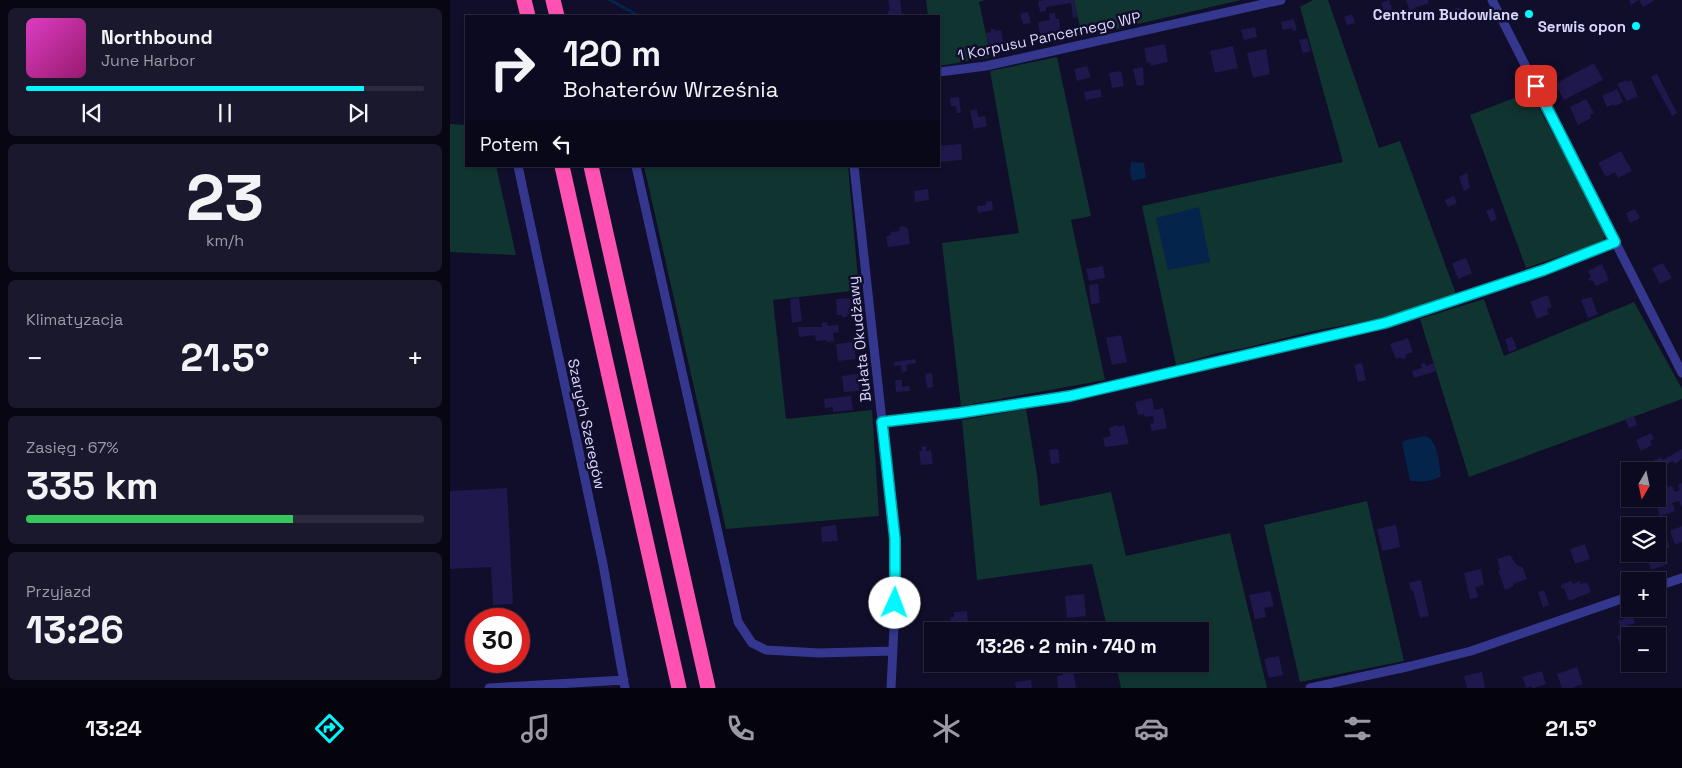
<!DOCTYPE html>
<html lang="pl">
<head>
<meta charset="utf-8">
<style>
  :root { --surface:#0c0a20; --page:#1a182d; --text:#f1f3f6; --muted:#9a9aa5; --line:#2c2b3e; --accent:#02f8ff }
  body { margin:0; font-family:"Space Grotesk",sans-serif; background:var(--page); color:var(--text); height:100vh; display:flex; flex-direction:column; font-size:19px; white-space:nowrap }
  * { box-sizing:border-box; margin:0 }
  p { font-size:16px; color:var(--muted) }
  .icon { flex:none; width:28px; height:28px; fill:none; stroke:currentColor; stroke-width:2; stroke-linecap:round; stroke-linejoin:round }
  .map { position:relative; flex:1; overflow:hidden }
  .drawer { display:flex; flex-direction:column; gap:8px; padding:8px; background:#070612; width:450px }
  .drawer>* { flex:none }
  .banner { position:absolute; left:15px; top:15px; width:475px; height:152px; border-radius:0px; box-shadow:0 1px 4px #0004,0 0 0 1px var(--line); background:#0c0a20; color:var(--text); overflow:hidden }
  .needle { width:32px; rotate:189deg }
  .tools { position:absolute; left:1171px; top:462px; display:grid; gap:10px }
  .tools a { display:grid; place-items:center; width:45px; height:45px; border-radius:0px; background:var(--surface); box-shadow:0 1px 4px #0004,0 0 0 1px var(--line); font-size:25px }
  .speed { position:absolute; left:15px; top:608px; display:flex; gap:10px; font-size:25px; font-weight:700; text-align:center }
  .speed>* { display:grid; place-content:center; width:65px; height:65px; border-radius:50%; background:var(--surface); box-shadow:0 1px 4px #0004,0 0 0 1px var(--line); line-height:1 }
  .speed .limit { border:8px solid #d22; background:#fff; color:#111 }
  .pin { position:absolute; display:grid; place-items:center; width:42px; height:42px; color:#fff; margin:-21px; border-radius:10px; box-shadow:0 2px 8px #0006 }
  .me { position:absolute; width:55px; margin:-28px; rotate:2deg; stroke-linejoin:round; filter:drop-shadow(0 0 4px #0008) }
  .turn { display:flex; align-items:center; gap:18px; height:105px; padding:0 15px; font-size:22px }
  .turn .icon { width:65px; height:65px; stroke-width:2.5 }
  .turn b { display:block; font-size:35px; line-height:42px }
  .then { display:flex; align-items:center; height:48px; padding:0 15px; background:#0003; gap:10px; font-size:19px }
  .big { font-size:38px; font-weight:800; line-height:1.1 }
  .drawer .card { flex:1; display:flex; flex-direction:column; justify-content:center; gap:8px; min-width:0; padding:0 18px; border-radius:8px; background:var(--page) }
  .drawer .dial { align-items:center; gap:0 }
  .dial b { font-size:65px; line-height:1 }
  .song { display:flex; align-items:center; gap:15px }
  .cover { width:60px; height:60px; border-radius:8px; background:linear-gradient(135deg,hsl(310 70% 55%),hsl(320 70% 35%)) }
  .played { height:5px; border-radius:2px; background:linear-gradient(90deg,var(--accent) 85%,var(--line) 85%) }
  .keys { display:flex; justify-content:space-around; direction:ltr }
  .heat { display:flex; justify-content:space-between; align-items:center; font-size:28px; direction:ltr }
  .charge { height:8px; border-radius:4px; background:linear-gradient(90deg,#34c759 67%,var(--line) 0) }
  .trip { position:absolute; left:474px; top:622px; width:285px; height:50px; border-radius:0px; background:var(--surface); box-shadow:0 1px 4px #0004,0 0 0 1px var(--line); font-weight:800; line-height:50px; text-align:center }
  .tabs { display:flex; height:80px; justify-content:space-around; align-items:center; background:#05040d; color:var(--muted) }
  .tabs .icon { width:35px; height:35px }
  .tabs .on { color:var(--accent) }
  .tabs b { font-size:22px; color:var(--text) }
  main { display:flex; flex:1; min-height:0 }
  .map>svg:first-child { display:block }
  .green { fill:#103430 }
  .water { fill:#05244b }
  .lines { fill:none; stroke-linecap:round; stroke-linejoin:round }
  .stream { stroke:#05244b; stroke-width:3 }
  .building { fill:#1f184c }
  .street { stroke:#34378d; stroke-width:9 }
  .highway { stroke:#ff51b1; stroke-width:15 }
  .route-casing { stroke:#01a1a6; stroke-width:12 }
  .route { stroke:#02f8ff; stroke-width:9 }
  .poi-dot { fill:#02f8ff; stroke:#100e2a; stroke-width:2 }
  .labels { text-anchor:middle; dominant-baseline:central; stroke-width:5; stroke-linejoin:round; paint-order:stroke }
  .poi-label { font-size:15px; font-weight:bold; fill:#d8d6ff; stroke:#100e2a; text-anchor:end }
  .street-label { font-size:15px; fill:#d8d6ff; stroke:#100e2a }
</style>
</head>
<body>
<main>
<section class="drawer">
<div class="card">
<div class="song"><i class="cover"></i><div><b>Northbound</b><p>June Harbor</p></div></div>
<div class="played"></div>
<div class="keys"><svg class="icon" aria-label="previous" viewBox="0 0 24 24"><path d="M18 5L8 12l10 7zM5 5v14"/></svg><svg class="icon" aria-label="pause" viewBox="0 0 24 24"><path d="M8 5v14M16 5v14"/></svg><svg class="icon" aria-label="next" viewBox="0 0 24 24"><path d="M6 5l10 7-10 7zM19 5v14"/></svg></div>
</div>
<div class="card dial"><b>23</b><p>km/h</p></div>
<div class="card"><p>Klimatyzacja</p>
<div class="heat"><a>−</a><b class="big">21.5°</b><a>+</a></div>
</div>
<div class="card"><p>Zasięg · 67%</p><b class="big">335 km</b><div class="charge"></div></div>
<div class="card"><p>Przyjazd</p><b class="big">13:26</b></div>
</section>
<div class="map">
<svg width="1232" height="688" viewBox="0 0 1232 688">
  <rect width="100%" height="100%" fill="#100e2a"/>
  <!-- green -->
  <path class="green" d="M476,0H535L529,2L541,57L489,66V16H478Z
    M624,0H791L632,37Z
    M863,0H878L929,148L950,141L1006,294L933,318L863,331L795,348L768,353L726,365L692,206L893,162L850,7Z
    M607,57L641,216L621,220L655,380L511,406L492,243L569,233L540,71Z
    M1080,92L1155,228L1154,240L1143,245L1076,268L1020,115Z
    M0,124L16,125V166H46L66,255L0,252Z
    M194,166H398L409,290L323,300L336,419L422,410L429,516L276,529Z
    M1034,299L1054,356L1184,302L1232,389V399L1019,477L970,319Z
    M576,409L587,475L590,506L661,492L676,556L780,533L817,688H671L666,664H750V631H658L642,564L527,580L512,420Z
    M917,501L954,661L850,682L814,525Z"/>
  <!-- water -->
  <path class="water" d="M681,162L694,163L696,178L682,181L680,171Z
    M749,207L760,262L718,270L706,218Z
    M975,436C988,439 989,464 991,476C983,482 969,482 960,481L952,443L956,440Z"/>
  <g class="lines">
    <!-- stream -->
    <path class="stream" d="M160,0L189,16"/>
  </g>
  <!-- building -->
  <path class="building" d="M438,0H450L452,16H438V11H440Z
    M594,0H624L627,17L623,18L621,3L596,7V11L590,12L588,1Z
    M939,0L944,15L936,17L931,3Z
    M956,0H978L979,3L964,8L968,20L963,22Z
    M1179,0H1205L1193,7L1189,0L1181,5Z
    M1009,7L1014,18L1007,21L1002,10Z
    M578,12L581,23L573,24L570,14Z
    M605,13L606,19H609L611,33L595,36V33L590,34L588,22L600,20L599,14Z
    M902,14L905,23L897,25L894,17Z
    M844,19L847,30L843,31L842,28L833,30L831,22Z
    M805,27L807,37L794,40L791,30Z
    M541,29H545V31L551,30L553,42L539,45L536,33L541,32Z
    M857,38L861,51L853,53L849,40Z
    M715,44L718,62L701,66L700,62L697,63L694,48Z
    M783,46L788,68L765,73L760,51Z
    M816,49L820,74L803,78L797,53Z
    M1144,63L1153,80L1114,100L1105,84Z
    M637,66L641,77L627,81L624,69Z
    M693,67L694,85L687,86L683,69Z
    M671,71L674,86L662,88L659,73Z
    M1207,74L1227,113L1222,116L1201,77Z
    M1176,80L1177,82L1181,80L1188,96L1177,101L1167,84Z
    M650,89L652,97L636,100L634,92Z
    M1167,89L1173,102L1165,106L1164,104L1157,107L1152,96Z
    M509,97L511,113H507L506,106H501L500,98Z
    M1136,99L1144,113L1140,115L1141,118L1128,125L1120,107Z
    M527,109L528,117L535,116L537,126L524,129L520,111Z
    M511,144L512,160L489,162V146Z
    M1171,151L1182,171L1168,178L1165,172L1156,177L1148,163Z
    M1017,173L1020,188L1014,191L1009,177Z
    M478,189L479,200L465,202L464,191Z
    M1004,196L1007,203L998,207L995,200Z
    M542,201L543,210L528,213L527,206L536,205V202Z
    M1043,208L1047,219L1041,222L1036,211Z
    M1185,209L1190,218L1180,223L1176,213Z
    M454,226L458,229L460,244L438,247L436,236L441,235V232L449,231L450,227Z
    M1016,258L1022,273L1008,279L1002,263Z
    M1213,263L1222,278L1210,284L1202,268Z
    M1152,264L1159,280L1146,286L1142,280L1140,281L1138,279L1141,277L1138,271Z
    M653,266L655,278L639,281L636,269Z
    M648,284L650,303L641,304L639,285Z
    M1097,295L1102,307L1097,309L1099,314L1087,319L1080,302Z
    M1141,297L1148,314L1138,318L1131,300Z
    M349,298L352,321L342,323L340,299Z
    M400,298L401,314H397V317H392V315H387L386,299Z
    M377,322L378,326L388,325L389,332L383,333L384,341L377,342V340L366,341L365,335L349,337L348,327H372V323Z
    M671,335L677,362L662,365L656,338Z
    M1062,337L1067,349L1059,352L1055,339Z
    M958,338L963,352L955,355L956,358L952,359L951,357L946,359L940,344Z
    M404,342L406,359L388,361L386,344Z
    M465,359L466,363L456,365L457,371L452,372L451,365L444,366V362Z
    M912,363L916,380L908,382L904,365Z
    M975,363L976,366L984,363L986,371L964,378L962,371L972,368L971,364Z
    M482,373L483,387L477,388L475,374Z
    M408,374L409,391L394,392L392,376Z
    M445,380H452V387L459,386L460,391L446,392Z
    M401,396L403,410L383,412V407L375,408L374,399Z
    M702,398L704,410L713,408L717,428L702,431L700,424L704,423L703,416L695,417L694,414L688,415L685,402Z
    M1184,416L1187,425L1179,428L1175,419Z
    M667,425L668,427L674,425L679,444L655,447L653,438L661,436L659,428Z
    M1201,433L1204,439L1200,441L1202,445L1191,451L1186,440Z
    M476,446V451L481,450L483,464L471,465L469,451H472L471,447Z
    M608,449L610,463L601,464L599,450Z
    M1232,449V459L1225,464L1223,461L1204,471L1199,463L1211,457L1213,460Z
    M1216,483L1218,487L1222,486L1225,492L1230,490L1228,485L1232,483V507L1229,501L1222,503L1225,511L1210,516L1204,499H1208V491L1213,489L1211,485Z
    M57,488L63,604L43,605L41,567L0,569V491Z
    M386,525L388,541L372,542L371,527Z
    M946,525L950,547L932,551L927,529Z
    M1232,526V542L1225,545L1220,531Z
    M1213,529L1220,547L1215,549L1208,531Z
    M1135,544L1140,559L1125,564L1120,549Z
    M1060,555L1066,564L1073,568L1077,579L1063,584L1064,586L1055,590L1048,570H1050L1047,559Z
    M1215,555L1218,564L1201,570L1198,561Z
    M1031,569L1034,585L1025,587L1028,597L1020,599L1014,573Z
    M971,580L979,616L970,618L963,590H961L959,583Z
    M1121,581L1123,584L1130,581V584L1137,582L1141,592L1119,601L1114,588L1112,589L1111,586L1113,585L1112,584Z
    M1094,590L1099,605L1093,607L1088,592Z
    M820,591L824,606L814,608L816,617L805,619L799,595Z
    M634,594L636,616L617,618L615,596Z
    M517,611L518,623H514V631H506V629H502L500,617H504V612Z
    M1182,616L1185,623L1171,628L1168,621Z
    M1176,633L1178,638H1180V655L1174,657L1167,636Z
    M829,656L833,675L819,678L814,659Z
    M1127,667L1133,684L1122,688H1112L1107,674Z
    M623,668L626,688H608L607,676L613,675L612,669Z
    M1092,671L1096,684L1084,688H1082L1081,686L1076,688L1072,677Z
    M1032,672L1035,686L1034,688H1017L1014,676Z
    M581,680L582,688H566L565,682Z"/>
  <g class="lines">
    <!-- street -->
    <path class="street" d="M1042,0L1232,373
      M489,72L536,66L831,0
      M68,166L153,564L175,688
      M186,166L288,622L302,643L316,650L369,653L443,651
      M404,166L445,539L446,586L441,688
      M432,423L509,413L621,396L935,323L1094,270L1165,242
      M1208,586L1232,578
      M39,688L174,680
      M860,688L961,666L1021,651L1180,596"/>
    <!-- highway -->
    <path class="highway" d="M74,0L78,16
      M103,0L107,16
      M112,166L229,688
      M141,166L258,688"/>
  </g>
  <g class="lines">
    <defs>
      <path id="route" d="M445,603V539L432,422L509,413L620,396L935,323L1094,270L1165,242L1086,86"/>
    </defs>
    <!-- route casing -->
    <use href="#route" class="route-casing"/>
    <!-- route -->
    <use href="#route" class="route"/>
  </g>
  <!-- markers -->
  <g class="poi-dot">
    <circle cx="1079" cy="14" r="5"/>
    <circle cx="1186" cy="26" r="5"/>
  </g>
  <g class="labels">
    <!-- poi labels -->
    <g class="poi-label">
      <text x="1069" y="14">Centrum Budowlane</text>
      <text x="1176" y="26">Serwis opon</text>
    </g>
    <!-- street labels -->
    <g class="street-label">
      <text transform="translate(599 36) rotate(-12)">1 Korpusu Pancernego WP</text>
      <text transform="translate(409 339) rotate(-96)">Bułata Okudżawy</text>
      <text transform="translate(137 424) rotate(78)">Szarych Szeregów</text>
    </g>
  </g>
</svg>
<div class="tools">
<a><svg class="needle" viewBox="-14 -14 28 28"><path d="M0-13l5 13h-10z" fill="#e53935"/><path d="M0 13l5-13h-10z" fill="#9a9aa5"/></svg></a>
<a><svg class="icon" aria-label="layers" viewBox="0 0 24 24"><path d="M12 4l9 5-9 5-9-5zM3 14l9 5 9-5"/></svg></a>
<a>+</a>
<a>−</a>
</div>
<div class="speed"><div class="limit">30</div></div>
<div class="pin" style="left:1086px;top:86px;background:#d93025"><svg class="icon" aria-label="arrive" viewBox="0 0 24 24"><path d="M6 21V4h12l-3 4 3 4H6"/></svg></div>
<svg class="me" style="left:445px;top:603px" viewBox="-20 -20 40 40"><circle r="19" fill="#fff"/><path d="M0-13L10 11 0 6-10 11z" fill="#02f8ff"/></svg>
<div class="trip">13:26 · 2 min · 740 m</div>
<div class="banner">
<div class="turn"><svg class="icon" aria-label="right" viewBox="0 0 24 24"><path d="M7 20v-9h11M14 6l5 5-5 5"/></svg><div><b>120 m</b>Bohaterów Września</div></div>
<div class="then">Potem<svg class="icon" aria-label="left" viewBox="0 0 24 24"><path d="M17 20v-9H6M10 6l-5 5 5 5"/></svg></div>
</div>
</div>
</main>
<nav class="tabs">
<b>13:24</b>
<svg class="icon on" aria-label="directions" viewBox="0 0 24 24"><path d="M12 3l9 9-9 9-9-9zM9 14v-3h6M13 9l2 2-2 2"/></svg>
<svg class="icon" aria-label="music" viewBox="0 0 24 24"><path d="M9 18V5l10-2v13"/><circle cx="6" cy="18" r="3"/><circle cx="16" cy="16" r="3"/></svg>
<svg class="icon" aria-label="phone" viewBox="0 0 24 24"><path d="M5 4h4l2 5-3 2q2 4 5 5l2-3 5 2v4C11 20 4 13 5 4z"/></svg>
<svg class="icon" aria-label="climate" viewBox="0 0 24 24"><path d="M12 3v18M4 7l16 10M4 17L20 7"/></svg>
<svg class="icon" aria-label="car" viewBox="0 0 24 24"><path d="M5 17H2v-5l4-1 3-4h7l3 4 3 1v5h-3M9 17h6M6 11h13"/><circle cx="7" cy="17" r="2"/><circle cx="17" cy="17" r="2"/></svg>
<svg class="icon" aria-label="filters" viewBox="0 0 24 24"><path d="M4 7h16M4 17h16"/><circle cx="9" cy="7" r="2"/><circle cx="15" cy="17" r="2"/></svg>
<b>21.5°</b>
</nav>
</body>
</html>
